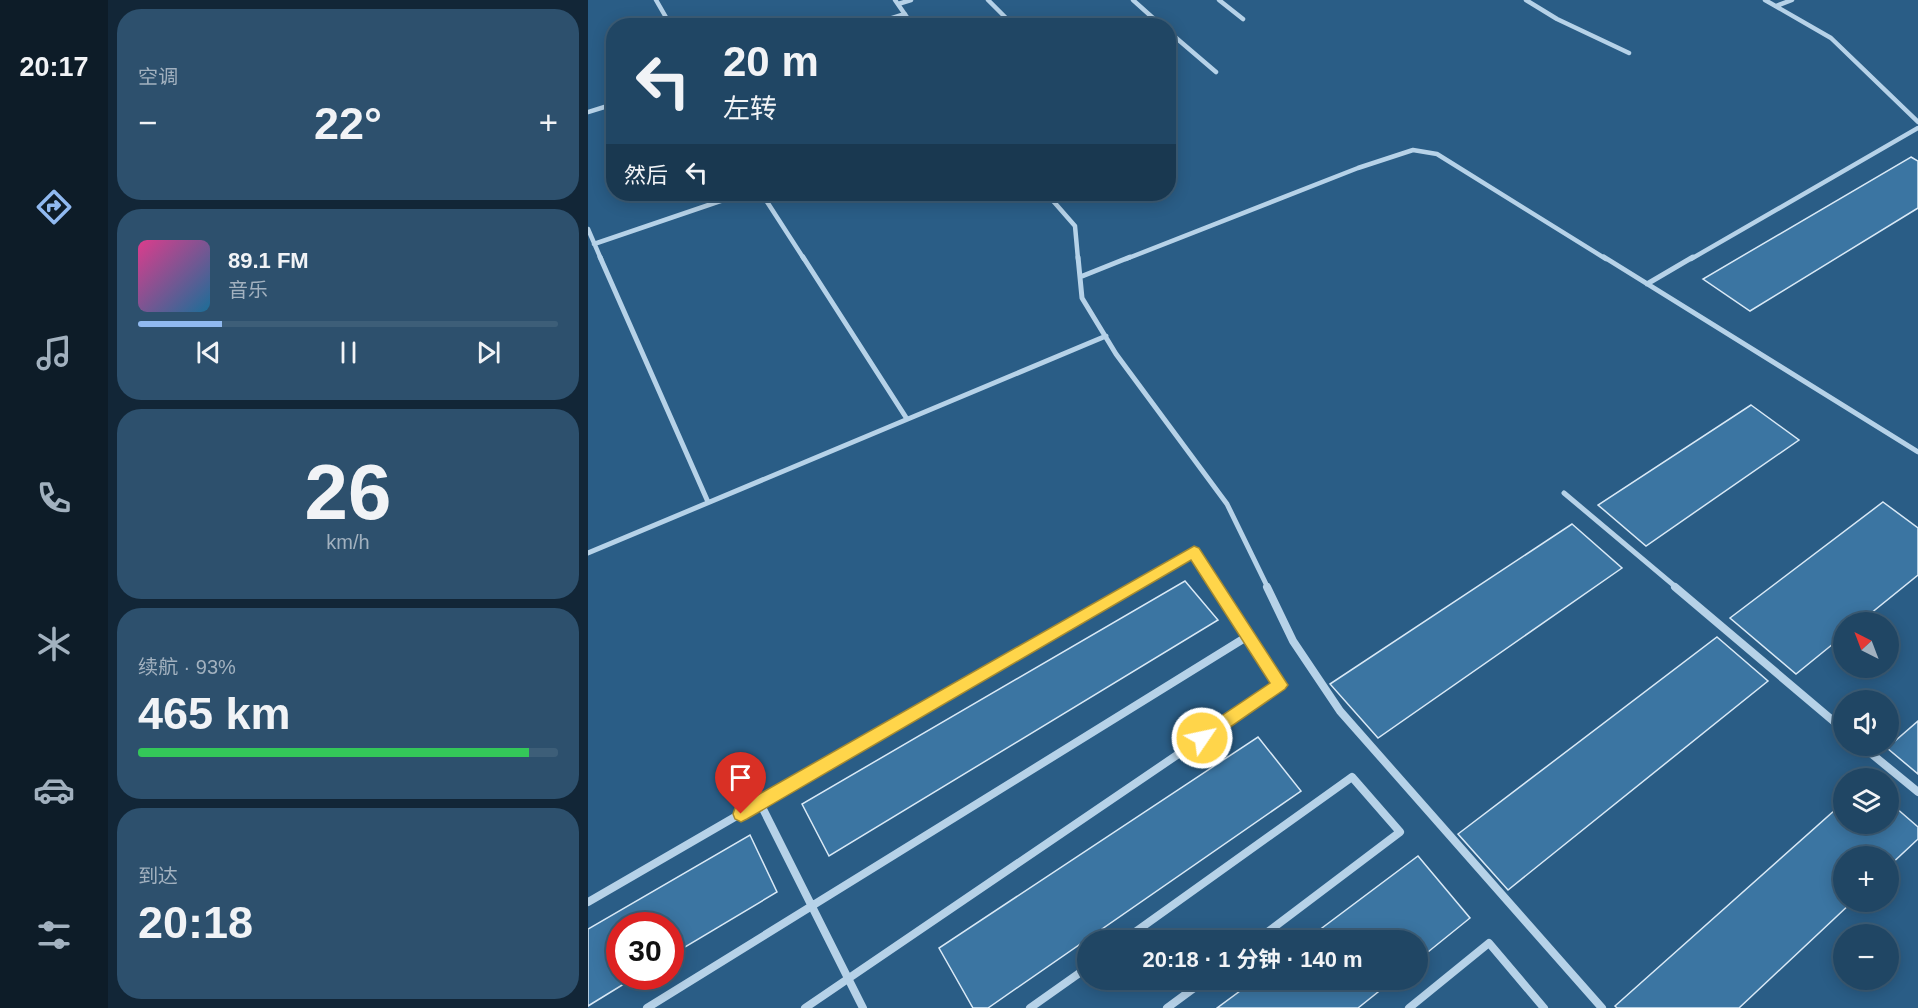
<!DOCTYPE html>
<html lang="zh">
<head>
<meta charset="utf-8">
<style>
  :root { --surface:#204664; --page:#2d506d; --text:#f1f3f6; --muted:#a2b1bf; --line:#3d5e78; --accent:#90b9f0 }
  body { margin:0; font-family:Helvetica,"Noto Sans SC",sans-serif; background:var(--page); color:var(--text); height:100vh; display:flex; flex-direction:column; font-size:22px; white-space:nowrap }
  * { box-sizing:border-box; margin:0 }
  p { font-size:20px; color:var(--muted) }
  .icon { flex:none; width:33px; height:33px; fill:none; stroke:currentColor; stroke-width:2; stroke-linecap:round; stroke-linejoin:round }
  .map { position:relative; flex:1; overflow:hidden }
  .side { display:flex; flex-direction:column; gap:9px; padding:9px; background:#122637; width:480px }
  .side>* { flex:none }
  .guide { position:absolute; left:18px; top:18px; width:570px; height:183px; border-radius:24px; box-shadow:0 3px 15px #0003,0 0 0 2px var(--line); background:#204664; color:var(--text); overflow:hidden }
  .needle { width:39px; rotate:318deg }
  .controls { position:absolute; left:1245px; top:612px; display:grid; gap:12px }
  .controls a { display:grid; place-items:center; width:66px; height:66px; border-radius:50%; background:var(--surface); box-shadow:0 3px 15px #0003,0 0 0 2px var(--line); font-size:30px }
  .speed { position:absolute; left:18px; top:912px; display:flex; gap:12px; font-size:30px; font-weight:700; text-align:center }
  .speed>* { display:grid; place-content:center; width:78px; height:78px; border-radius:50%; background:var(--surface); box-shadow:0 3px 15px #0003,0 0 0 2px var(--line); line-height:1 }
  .speed .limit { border:9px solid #d22; background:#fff; color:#111 }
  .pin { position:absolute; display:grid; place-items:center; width:51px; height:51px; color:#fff; margin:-62px -26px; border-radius:50% 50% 50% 0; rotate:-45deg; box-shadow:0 0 6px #0007 }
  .pin .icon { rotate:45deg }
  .me { position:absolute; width:66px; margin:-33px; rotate:56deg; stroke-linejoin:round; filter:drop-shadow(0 0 4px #0008) }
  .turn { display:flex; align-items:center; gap:21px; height:126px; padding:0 18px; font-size:27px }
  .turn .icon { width:78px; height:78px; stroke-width:2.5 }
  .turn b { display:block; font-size:42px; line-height:51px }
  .then { display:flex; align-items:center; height:57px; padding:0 18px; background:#0003; gap:12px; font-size:22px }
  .big { font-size:45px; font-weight:700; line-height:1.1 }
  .side .widget { flex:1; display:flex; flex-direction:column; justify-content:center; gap:9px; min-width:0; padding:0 21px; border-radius:24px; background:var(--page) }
  .side .dial { align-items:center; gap:0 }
  .dial b { font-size:78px; line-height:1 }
  .song { display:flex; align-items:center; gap:18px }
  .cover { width:72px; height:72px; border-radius:9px; background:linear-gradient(135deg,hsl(330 70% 55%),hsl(200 70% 35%)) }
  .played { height:6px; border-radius:3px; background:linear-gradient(90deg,var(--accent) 20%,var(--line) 20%) }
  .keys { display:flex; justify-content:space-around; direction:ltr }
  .heat { display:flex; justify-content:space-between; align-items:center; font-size:33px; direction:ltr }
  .charge { height:9px; border-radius:4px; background:linear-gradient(90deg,#34c759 93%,var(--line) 0) }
  .trip { position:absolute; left:489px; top:930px; width:351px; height:60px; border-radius:30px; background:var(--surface); box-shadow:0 3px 15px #0003,0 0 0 2px var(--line); font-weight:700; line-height:60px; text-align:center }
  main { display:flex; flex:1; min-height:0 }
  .tabs { display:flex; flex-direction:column; width:108px; justify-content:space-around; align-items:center; background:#0d1c28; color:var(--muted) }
  .tabs .icon { width:42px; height:42px }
  .tabs .selected { color:var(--accent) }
  .tabs b { font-size:27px; color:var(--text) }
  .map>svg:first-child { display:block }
  .building { fill:#3b75a2; stroke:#d9e9f6; stroke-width:1.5 }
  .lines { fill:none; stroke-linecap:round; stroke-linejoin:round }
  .street-far2 { stroke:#b6d2e8; stroke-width:4.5 }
  .street-far1 { stroke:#b6d2e8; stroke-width:5 }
  .street { stroke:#b6d2e8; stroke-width:8 }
  .route { fill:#ffd54a; stroke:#a68a30; stroke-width:1.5 }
</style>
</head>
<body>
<main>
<nav class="tabs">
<b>20:17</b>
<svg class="icon selected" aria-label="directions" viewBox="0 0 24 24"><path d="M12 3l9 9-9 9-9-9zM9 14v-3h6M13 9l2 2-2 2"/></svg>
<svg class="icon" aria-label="music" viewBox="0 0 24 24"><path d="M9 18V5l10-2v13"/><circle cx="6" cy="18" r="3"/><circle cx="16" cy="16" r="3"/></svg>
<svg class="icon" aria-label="phone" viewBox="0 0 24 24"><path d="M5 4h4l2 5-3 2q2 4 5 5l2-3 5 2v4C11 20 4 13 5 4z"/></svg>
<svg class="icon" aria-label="climate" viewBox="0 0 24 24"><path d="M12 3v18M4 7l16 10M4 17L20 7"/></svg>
<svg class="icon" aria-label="car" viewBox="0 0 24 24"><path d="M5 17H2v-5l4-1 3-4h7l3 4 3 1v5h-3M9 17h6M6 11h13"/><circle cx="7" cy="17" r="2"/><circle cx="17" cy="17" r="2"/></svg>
<svg class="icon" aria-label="filters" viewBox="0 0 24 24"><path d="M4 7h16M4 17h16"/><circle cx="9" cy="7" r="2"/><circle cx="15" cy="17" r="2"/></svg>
</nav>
<section class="side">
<div class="widget"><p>空调</p>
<div class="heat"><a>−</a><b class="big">22°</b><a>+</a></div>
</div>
<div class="widget">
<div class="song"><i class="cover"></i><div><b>89.1 FM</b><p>音乐</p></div></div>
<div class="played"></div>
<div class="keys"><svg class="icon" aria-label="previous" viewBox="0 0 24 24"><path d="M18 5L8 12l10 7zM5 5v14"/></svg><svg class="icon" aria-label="pause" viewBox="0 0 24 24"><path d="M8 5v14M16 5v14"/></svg><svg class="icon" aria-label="next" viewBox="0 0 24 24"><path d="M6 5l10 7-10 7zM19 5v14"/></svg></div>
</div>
<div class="widget dial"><b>26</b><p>km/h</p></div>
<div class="widget"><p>续航 · 93%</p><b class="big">465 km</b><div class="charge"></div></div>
<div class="widget"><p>到达</p><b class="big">20:18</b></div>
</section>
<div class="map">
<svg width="1330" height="1008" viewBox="0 0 1330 1008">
  <rect width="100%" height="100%" fill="#2a5d86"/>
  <!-- building -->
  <path class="building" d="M1323,157L1330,161V208L1162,311L1115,279Z
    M1163,405L1211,440L1058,546L1010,505Z
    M1295,502L1330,528V575L1272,622H1256V635L1208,674L1142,618Z
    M984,524L1034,568L790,738L742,684Z
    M597,581L630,620L241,856L214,804Z
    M1129,637L1180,681L920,890L870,834Z
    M1330,721V774L1299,748Z
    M670,737L713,791L400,1008H385L351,948Z
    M1300,801L1330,827V839L1300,867V856H1256V902H1264L1151,1008H1029L1027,1006L1256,802V824H1300Z
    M162,835L189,892L82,956V926H32V976H49L0,1006V929Z
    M830,856L882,918L830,960V940H718Z
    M667,980H805L770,1008H629Z"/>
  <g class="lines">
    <!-- street-far2 -->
    <path class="street-far2" d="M68,0L83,26
      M307,0L325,26
      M400,0L426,26
      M545,0L574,26
      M631,0L655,19
      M938,0L969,19L1041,53
      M1177,0L1243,38L1330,122
      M310,4L323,0
      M1188,6L1204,0
      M279,26L317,14
      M580,31L628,72
      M0,112L26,104
      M174,194L216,259
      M459,194L487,226L490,259
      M0,229L13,259
      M6,244L153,194
      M538,259L770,168L825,150L849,154L1018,259
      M1103,259L1330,128"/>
    <!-- street-far1 -->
    <path class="street-far1" d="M12,257L120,502
      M215,257L319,419
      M490,257L494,298L528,354L639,504L680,588
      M1016,257L1330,452
      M492,277L542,257
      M1059,284L1105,257
      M976,493L1089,588
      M0,553L518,336
      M541,588L606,551L630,588"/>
    <!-- street -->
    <path class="street" d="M679,587L705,641L752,711L1014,1008
      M1087,587L1256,730
      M1274,746L1330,792
      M172,803L275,1008
      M0,902L544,587
      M536,940L764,777L812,832L669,940
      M59,1008L660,636
      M217,1008L692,685L629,587
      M442,1008L500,967
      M579,1008L617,980
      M821,1008L901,943L956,1008"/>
  </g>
  <!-- route -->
  <path class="route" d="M606,546L611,548L700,685L697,689L619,743L614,745L608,743L606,738L608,733L682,683L603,560L159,819L153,822L147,819L145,814L147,808Z"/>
</svg>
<div class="controls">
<a><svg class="needle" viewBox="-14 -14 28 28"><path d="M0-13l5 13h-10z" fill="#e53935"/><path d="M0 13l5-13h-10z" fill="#a2b1bf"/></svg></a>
<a><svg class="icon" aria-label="sound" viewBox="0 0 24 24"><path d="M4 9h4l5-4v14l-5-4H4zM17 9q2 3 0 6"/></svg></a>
<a><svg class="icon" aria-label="layers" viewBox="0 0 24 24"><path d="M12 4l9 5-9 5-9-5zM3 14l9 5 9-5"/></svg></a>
<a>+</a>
<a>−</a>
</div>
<div class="speed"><div class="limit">30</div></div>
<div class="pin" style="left:153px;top:814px;background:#d93025"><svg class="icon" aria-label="arrive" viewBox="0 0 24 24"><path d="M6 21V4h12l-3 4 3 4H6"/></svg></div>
<svg class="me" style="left:614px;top:738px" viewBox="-20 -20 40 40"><circle r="17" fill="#ffd54a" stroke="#fff" stroke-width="3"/><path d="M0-11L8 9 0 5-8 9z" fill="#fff"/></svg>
<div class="trip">20:18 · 1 分钟 · 140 m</div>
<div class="guide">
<div class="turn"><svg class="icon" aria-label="left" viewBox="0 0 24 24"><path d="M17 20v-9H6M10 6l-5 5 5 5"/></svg><div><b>20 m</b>左转</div></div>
<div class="then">然后<svg class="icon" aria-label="left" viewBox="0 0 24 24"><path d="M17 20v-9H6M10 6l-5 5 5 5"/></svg></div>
</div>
</div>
</main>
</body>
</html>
